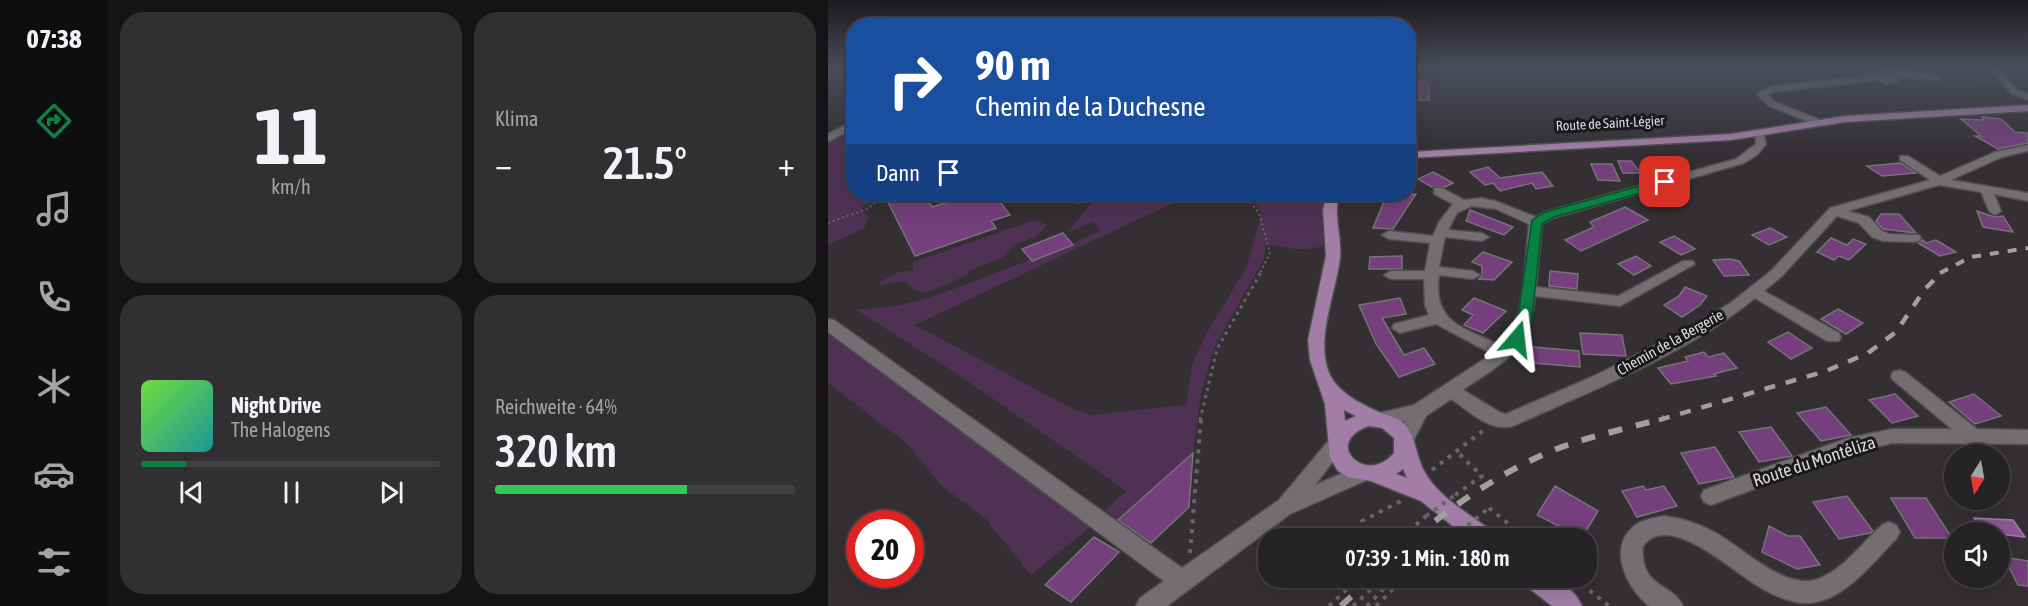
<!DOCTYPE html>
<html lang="de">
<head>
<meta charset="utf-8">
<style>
  :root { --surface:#262326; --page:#322f32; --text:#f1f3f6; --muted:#a4a4a7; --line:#424043; --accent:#0b8043 }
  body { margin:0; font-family:"Asap Condensed",sans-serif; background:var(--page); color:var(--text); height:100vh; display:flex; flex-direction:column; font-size:22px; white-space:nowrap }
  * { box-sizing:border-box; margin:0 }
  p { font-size:20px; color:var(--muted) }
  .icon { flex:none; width:33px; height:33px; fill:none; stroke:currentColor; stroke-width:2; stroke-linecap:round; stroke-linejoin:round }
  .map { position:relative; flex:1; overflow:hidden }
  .panel { display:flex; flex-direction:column; gap:12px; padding:12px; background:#151315; width:720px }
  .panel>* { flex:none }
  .top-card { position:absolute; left:18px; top:18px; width:570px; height:183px; border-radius:24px; box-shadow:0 6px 24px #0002,0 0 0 2px var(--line); background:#1a4fa0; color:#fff; overflow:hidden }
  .needle { width:39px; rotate:191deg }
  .fabs { position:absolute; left:1116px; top:444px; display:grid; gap:12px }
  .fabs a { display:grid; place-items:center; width:66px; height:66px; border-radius:50%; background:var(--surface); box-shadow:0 6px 24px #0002,0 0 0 2px var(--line); font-size:30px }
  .speed { position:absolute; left:18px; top:510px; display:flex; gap:12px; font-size:30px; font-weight:700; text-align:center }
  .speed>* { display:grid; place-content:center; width:78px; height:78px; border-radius:50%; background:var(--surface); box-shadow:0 6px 24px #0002,0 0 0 2px var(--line); line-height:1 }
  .speed .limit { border:9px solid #d22; background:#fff; color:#111 }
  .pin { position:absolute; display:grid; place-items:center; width:51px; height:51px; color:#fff; margin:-26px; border-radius:12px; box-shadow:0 3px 9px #0006 }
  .me { position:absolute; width:66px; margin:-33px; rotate:17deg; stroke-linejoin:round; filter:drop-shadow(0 0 4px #0008) }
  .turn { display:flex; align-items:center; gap:21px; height:126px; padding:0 30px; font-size:27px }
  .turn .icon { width:78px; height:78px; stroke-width:2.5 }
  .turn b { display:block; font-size:42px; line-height:51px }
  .then { display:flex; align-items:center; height:57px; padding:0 30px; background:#0003; gap:12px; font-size:22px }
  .big { font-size:45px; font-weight:600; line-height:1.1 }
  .panel .widget { flex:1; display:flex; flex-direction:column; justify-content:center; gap:9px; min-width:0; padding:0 21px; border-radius:24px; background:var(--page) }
  .panel .dial { align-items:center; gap:0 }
  .dial b { font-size:78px; line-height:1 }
  .song { display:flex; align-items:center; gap:18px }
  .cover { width:72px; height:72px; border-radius:9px; background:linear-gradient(135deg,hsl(100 70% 55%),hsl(180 70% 35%)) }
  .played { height:6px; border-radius:3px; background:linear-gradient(90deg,var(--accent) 15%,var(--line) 15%) }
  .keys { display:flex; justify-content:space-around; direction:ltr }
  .heat { display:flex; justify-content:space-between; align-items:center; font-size:33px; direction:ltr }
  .charge { height:9px; border-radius:4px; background:linear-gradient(90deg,#34c759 64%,var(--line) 0) }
  .panel .tiles { flex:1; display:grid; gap:12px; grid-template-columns:repeat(2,1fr) }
  .trip { position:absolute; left:430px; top:528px; width:339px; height:60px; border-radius:24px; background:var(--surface); box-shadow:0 6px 24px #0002,0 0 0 2px var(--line); font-weight:600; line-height:60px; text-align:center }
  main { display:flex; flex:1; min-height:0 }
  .tab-bar { display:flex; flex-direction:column; width:108px; justify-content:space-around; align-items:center; background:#0f0e0f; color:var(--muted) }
  .tab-bar .icon { width:42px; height:42px }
  .tab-bar .on { color:var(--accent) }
  .tab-bar b { font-size:27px; color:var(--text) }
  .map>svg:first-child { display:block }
  .green { fill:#4f3154 }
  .water { fill:#8b5694; stroke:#a37da9; stroke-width:1.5 }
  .building { fill:#743f7c; stroke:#777378; stroke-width:1.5 }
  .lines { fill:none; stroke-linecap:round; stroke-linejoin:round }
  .minor-casing { stroke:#504d51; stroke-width:3 }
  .major-casing { stroke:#504d51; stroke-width:3 }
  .path-far2 { stroke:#696669; stroke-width:2; stroke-dasharray:2 3; stroke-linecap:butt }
  .path-far1 { stroke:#696669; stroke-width:3; stroke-dasharray:3 4.5; stroke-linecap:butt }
  .path { stroke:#696669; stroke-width:4; stroke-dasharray:4 6; stroke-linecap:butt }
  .minor { fill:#726e72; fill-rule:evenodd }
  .major { fill:#a27ea7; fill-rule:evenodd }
  .rail-far2 { stroke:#a19fa1; stroke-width:4; stroke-dasharray:9 9; stroke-linecap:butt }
  .rail-far1 { stroke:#a19fa1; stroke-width:4.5; stroke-dasharray:11 11; stroke-linecap:butt }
  .rail { stroke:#a19fa1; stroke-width:6; stroke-dasharray:14 14; stroke-linecap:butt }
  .path-bridge { stroke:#696669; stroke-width:4; stroke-dasharray:4 6; stroke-linecap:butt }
  .route { fill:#0b8043; stroke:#07532c; stroke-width:1.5 }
  .labels { text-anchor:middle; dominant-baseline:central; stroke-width:6; stroke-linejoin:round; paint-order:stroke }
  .far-street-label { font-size:14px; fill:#dbd9db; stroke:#19181a }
  .street-label { font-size:15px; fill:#dbd9db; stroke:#19181a }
  .near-street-label { font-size:18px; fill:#dbd9db; stroke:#19181a }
</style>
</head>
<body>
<main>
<nav class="tab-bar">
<b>07:38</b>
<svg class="icon on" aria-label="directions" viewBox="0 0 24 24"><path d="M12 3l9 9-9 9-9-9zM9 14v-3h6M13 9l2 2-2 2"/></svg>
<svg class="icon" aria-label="music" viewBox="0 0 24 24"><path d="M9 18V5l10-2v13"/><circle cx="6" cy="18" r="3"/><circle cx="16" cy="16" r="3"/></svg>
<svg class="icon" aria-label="phone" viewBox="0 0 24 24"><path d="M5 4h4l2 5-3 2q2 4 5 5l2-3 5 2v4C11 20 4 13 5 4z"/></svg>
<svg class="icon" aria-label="climate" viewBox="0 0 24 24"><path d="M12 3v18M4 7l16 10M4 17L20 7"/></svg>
<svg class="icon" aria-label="car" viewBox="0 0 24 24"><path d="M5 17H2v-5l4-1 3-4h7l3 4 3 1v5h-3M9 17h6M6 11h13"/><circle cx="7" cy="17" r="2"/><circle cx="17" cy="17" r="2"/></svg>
<svg class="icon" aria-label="filters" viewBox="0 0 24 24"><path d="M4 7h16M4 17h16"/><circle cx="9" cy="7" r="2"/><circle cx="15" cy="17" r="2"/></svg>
</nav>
<section class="panel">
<div class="tiles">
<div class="widget dial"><b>11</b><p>km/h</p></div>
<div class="widget"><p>Klima</p>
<div class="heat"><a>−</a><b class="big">21.5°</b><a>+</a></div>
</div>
<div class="widget">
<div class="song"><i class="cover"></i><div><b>Night Drive</b><p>The Halogens</p></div></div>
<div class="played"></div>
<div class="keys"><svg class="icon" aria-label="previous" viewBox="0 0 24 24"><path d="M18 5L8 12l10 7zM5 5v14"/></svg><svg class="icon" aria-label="pause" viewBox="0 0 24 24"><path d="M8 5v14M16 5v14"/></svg><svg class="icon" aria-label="next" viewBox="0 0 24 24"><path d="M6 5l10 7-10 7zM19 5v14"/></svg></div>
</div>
<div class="widget"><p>Reichweite · 64%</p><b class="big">320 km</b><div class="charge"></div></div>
</div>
</section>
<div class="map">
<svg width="1200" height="606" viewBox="0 0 1200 606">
  <rect width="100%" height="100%" fill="#332f33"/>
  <!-- green -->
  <path class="green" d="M25,124L26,194H54L34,207L35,212L41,217L36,228L0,245V141Z
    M240,194H364L87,325L243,408L263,415L358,405L364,366L377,336L418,268L434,213L420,194H496L495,246C473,252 459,248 438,244L436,259L386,348L373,394L365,453L289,520L277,510L299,491L126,372L27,309C81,310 128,288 178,269C210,257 242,246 272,231L264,222L240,232L266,199L249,205Z
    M207,220L219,225L207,237L186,245L174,258L145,269L135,277L100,292L89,291L77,281L52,285V282L68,273L85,270V263L88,261Z
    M0,324L270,521L203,575L157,518L116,488L77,442L0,383Z"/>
  <!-- water -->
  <path class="water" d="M1146,518L1185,520L1197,537L1155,532Z"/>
  <!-- building -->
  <path class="building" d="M598,80L601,86V100H583L580,81Z
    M1154,117L1173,119L1187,132L1200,133V143L1170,149L1147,136H1153L1133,119L1156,120Z
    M790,161H803L813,173H795Z
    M1073,163L1088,173L1054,176L1039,166Z
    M763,164H784L792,181L770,180Z
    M660,167L672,178L714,172L725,186L708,189L704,183L672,191L665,183L657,185L642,172Z
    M605,172L625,183L617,187H604L590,179Z
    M56,194H96L104,207L145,194L150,199L166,194L182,215L163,221L168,228L87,256Z
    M559,194H588L565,229L545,228Z
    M797,207L820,220L753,251L737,240L766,227L762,222Z
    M642,210L685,227L676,235L638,221Z
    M1149,211L1166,217L1175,216L1185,232L1155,227Z
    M1053,214H1071L1088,233L1055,229L1048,221Z
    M942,228L959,237L941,245L924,235Z
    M235,233L245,245L204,261L194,249Z
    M846,236L867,249L853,255L832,242Z
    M1003,238L1019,245L1025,239L1038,244L1021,260L1011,256L1006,260L989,252Z
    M1095,240L1098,243L1108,240L1128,252L1112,256L1090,243Z
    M655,252L684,262L666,280L651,279L654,276V266L644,262Z
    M574,256V269H541L542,257Z
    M808,256L823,266L806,275L790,264Z
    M902,259L911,261L921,275L896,276L885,260Z
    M722,271L750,274L749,289L721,286Z
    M857,287L879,296L872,305L854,317L836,305L851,296Z
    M572,298L578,314L554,318L576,355L596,348L607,364L571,377L548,344L531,305Z
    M646,298L678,311L655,333L636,325L645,315L634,310Z
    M1010,309L1035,323L1018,334L993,319Z
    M960,332L984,348L963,359L940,342Z
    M752,333L794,335L798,356L755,354Z
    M693,346L751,351L752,367L693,362Z
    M876,352L880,357L896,353L909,368L886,374L888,376L843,384L830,368L860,361L857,357Z
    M1067,394L1090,416L1064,423L1041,400Z
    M1146,394L1173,416L1147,424L1121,402Z
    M998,407L1023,435L993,441L969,413Z
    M943,427L964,456L931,462L911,432Z
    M887,447L906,477L871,484L853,453Z
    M365,453L361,507L323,543L290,520Z
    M727,486L770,511L754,538L709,515Z
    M815,486L818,490L836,486L849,506L809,517L794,491Z
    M1019,496L1045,531L1042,533L1011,539L985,502Z
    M1063,498H1098L1124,538H1087Z
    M941,526L960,536H972L992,565L969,569L934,552Z
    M266,537L291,552L243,602L217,585Z
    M1176,557L1200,561V586L1190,585Z"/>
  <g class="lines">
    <defs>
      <path id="minor" d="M1160,68H1169L1190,90L1200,94V100L1184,94Z
        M1078,70L1115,77L1111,80L1069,77L1070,81L1058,84L1048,80L945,92L940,95L947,102L995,121L996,123L991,126L941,106L929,94L943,86L1040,76L1046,71Z
        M26,120V128L0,142V134Z
        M927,131H935L938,144L929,155L916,163L725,218L714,224L708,287L790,296L855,261H865L867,264L792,306L707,296C701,352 678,360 635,390L673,413L678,414L766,376L852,333L904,302L944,270L1002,208L1102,180L1072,160V156H1080L1112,176L1167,152L1200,145V151L1174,157L1123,180L1200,193V201L1166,194L1173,211L1167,215L1161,211L1153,192L1111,185L1020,211L1041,217L1054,231L1061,234L1091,235L1093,238L1091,241L1086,242L1055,241L1044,237L1031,223L1009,216L954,276L936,291L1011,333L1013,337L1011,341H999L927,298C857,355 767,389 685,426C663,433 640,410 623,399L598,416L584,443L577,445L570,443L568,438L577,421L553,426L547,424L544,419L547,414L586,405L664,354L608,324L572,333L564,328L566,324L601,315L597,305L596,279H563L556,275L563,271H597L602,243L561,239L554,235L561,231L605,236L611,222L625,204L606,194V188H614L636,200L653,198L667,201L708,217L717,212L908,159L928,144ZM644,206L668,209L701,224C697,259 698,319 674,346C637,328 604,324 611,275L645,279L652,275L645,271L611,267L617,237L654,241L661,237L654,233L620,230L629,213Z
        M0,319L6,320L354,568L451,500L502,439L509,436L516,439L518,444L487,485L534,465L541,467L544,473L541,479L462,514L339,606H308L312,598L336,581L0,332Z
        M1071,370L1077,372L1149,429L1200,430V444L1065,443L1022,453L883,505L876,502L873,496L876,490L1020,438L1065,429H1124L1065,380L1063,376L1065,372Z
        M836,516C855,518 871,524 888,533C915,548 957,591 990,579C1015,570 1035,542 1054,525L1061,522L1068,525L1072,532L1068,539C1045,562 1017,600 982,603C965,604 944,595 930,586C905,572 841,510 815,546C811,588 845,583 855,606H821C800,589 779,550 805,527C813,520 825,518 836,516Z"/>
      <path id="major" d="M1200,105V111L1017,122L903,140L580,158V152L903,134L1017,116Z
        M499,194H511C505,216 514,236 512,258C508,294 482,351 507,383C518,397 537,406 553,413C561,416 571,418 577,425C588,437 588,456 596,471C610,497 640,513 664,531L666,538H640L593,501L543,481L520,477L510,471L502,458L497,404L482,360L480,340L498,256L495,209ZM516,410L528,416L517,421ZM541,426L554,428L566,438V453C538,487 493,442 541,426ZM575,469L579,478L568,474Z
        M695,578C718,576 744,582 754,606H724L698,586Z"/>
    </defs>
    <!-- minor casing -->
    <use href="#minor" class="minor-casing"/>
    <!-- major casing -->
    <use href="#major" class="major-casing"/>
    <!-- path-far2 -->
    <path class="path-far2" d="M0,76L26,74
      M1120,76L1161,81
      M416,194L431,213L442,253L432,273
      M0,223L39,209L57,194"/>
    <!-- path-far1 -->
    <path class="path-far1" d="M372,420L389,349L433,272"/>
    <!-- path -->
    <path class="path" d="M604,470L656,430
      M627,495L654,476L629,452
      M661,508L698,538
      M546,538L534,521L573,501
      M573,538L598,516
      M362,553L373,418
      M746,578L781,606
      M572,582L577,578
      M501,606L531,578
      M525,606L555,578
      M539,606L563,581L559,578
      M548,606L572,582L568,578"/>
    <!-- minor -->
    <use href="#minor" class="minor"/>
    <!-- major -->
    <use href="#major" class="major"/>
    <!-- rail-far2 -->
    <path class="rail-far2" d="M1112,273L1143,257L1200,248"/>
    <!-- rail-far1 -->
    <path class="rail-far1" d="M831,420L998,371L1040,353L1068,332L1097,289L1114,272"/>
    <!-- rail -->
    <path class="rail" d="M585,538C628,504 670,474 721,452C757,437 798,429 836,418
      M513,606L543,578"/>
    <!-- path-bridge -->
    <path class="path-bridge" d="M598,516L627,495
      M624,538L661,508"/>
  </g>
  <!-- sky -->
  <linearGradient id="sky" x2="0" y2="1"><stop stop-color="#1c1a1c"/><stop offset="0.44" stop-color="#4a4d5b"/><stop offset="1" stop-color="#4a4d5b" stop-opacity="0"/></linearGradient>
  <rect width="1200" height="153" fill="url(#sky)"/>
  <!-- route -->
  <path class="route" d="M837,179L842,182L841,185L726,217L714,224L704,317L694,343H684L682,339L690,317L704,220L717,212Z"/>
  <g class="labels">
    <!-- far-street labels -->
    <g class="far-street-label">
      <text transform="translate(782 123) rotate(-3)">Route de Saint-Légier</text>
    </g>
    <!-- street labels -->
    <g class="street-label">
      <text transform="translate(842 342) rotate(-29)">Chemin de la Bergerie</text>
    </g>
    <!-- near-street labels -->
    <g class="near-street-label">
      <text transform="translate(986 461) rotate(-18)">Route du Montéliza</text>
    </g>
  </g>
</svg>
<div class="fabs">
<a><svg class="needle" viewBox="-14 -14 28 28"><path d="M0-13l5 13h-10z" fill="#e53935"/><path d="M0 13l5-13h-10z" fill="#a4a4a7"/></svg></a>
<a><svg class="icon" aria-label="sound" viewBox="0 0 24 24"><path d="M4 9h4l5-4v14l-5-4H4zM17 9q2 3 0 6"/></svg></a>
</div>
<div class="speed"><div class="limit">20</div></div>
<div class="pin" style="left:837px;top:182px;background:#d93025"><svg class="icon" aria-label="arrive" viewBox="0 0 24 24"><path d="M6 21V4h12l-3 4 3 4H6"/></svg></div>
<svg class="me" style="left:689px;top:339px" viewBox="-20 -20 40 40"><path d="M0-17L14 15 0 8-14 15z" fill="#0b8043" stroke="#fff" stroke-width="4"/></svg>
<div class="trip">07:39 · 1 Min. · 180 m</div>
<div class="top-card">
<div class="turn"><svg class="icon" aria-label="right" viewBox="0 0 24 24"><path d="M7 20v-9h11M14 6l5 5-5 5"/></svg><div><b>90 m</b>Chemin de la Duchesne</div></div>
<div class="then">Dann<svg class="icon" aria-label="arrive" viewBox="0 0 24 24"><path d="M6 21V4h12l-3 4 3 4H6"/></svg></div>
</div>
</div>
</main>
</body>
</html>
